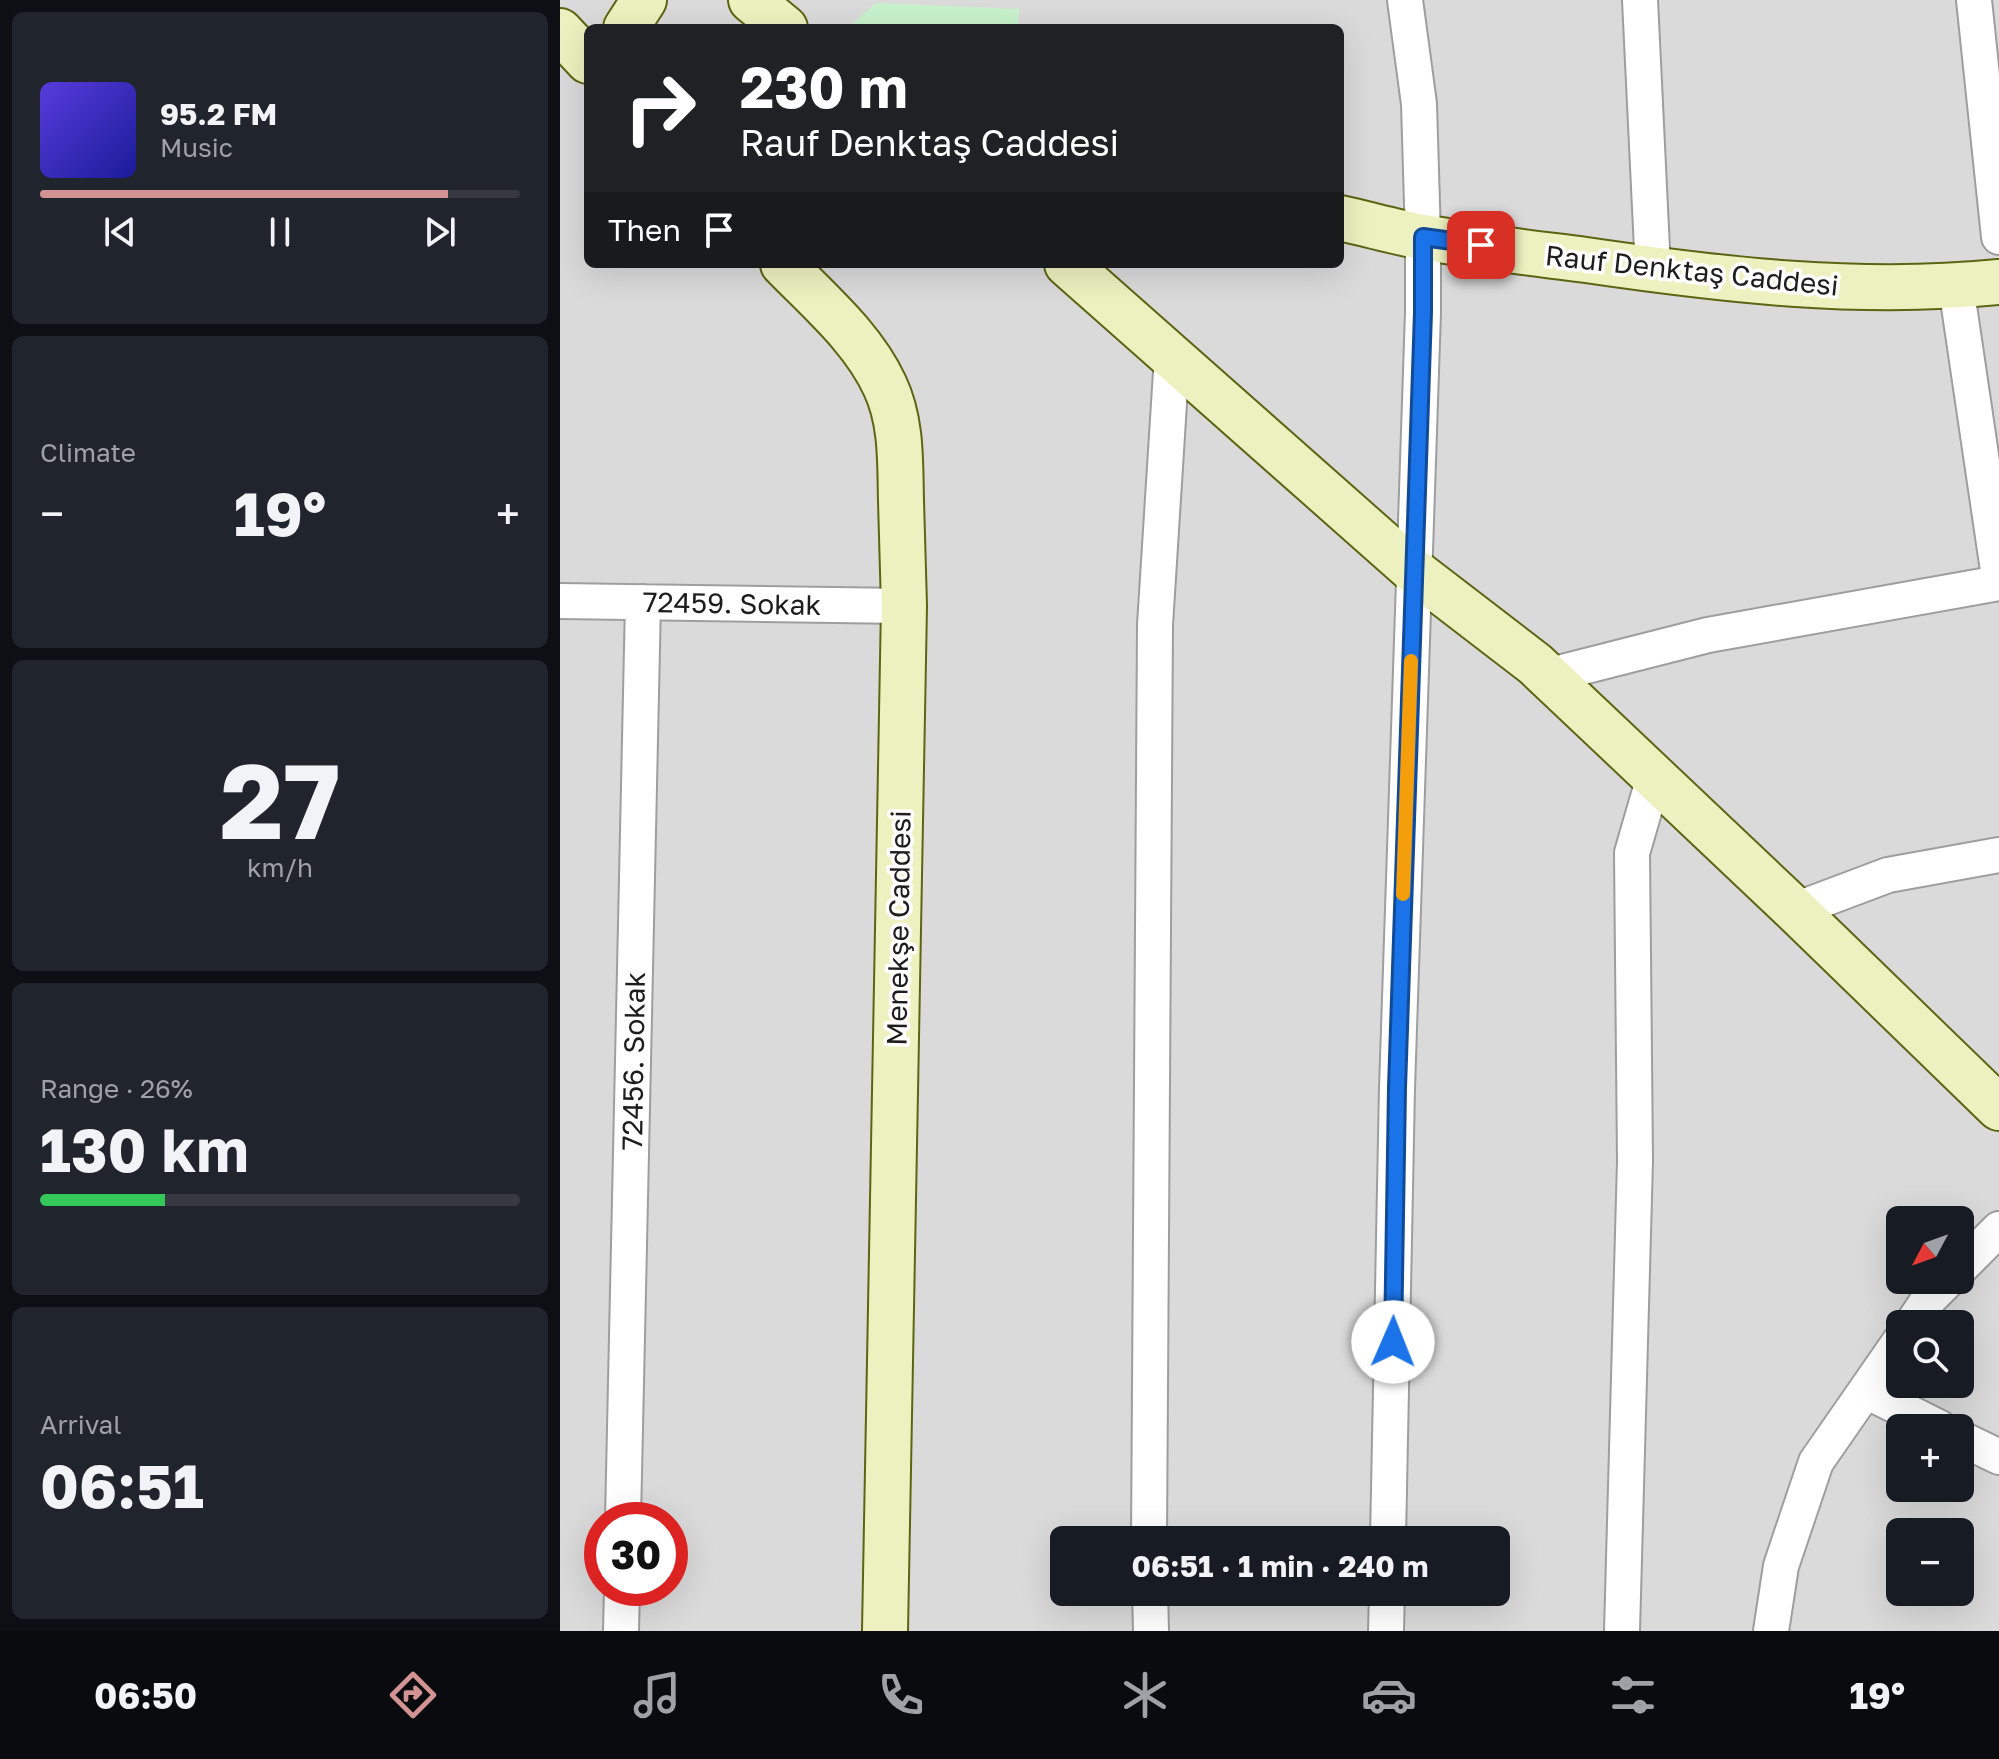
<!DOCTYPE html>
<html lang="en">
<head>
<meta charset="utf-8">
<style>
  :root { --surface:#171b24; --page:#20242c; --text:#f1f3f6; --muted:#9ea1a6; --line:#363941; --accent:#d49393 }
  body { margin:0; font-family:"Golos Text",sans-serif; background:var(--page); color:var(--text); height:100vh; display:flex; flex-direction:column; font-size:30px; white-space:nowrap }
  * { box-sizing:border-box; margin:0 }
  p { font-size:26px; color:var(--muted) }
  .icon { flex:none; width:44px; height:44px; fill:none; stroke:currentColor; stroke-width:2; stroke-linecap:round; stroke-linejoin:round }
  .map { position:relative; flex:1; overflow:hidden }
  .sheet { display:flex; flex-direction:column; gap:12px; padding:12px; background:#0d0f14; width:560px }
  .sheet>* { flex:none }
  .top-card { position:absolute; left:24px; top:24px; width:760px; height:244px; border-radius:12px; box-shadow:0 8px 32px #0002; background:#202124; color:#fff; overflow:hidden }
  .needle { width:52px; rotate:229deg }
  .tools { position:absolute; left:1326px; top:1206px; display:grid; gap:16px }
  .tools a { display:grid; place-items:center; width:88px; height:88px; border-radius:12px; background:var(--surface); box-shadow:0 8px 32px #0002; font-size:40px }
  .speed { position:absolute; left:24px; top:1502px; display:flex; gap:16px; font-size:40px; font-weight:700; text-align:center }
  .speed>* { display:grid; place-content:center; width:104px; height:104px; border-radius:50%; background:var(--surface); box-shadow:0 8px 32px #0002; line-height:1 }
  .speed .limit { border:12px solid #d22; background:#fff; color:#111 }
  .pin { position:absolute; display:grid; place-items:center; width:68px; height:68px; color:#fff; margin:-34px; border-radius:16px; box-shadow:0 4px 12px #0006 }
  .me { position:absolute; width:88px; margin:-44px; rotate:1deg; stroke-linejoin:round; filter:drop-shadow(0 0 6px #0008) }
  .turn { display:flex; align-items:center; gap:28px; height:168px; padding:0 24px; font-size:36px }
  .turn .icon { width:104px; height:104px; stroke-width:2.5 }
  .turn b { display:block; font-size:56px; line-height:68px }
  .then { display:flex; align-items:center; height:76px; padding:0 24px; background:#0003; gap:16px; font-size:30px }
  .big { font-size:60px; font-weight:700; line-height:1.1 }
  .sheet .widget { flex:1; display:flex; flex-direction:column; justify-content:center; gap:12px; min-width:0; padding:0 28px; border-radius:12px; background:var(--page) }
  .sheet .dial { align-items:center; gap:0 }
  .dial b { font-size:104px; line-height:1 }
  .song { display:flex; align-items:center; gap:24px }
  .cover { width:96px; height:96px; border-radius:12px; background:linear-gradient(135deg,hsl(250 70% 55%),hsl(240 70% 35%)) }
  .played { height:8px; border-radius:4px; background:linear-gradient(90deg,var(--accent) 85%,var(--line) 85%) }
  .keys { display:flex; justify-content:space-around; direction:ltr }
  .heat { display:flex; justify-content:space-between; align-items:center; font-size:44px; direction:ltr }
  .charge { height:12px; border-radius:6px; background:linear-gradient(90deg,#34c759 26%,var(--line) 0) }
  .trip { position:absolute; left:490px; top:1526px; width:460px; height:80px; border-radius:12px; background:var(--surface); box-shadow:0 8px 32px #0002; font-weight:700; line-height:80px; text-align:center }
  .menu { display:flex; height:128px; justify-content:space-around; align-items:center; background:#090b0e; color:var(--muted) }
  .menu .icon { width:56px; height:56px }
  .menu .selected { color:var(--accent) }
  .menu b { font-size:36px; color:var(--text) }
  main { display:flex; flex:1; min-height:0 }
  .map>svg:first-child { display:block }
  .residential { fill:#dbdada; fill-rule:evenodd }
  .park { fill:#c7f2cb }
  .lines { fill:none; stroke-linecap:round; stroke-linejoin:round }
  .street-casing { stroke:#9e9e9e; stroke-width:38 }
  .secondary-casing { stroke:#5b6613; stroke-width:48 }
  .street { stroke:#fff; stroke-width:34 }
  .secondary { stroke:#edf1bf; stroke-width:44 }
  .route-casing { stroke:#114b97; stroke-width:20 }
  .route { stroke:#1a73e8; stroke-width:14 }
  .slow { stroke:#f59e0b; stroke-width:14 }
  .labels { text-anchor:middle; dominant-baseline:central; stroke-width:7; stroke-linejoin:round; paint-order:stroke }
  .street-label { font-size:28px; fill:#1d1d1d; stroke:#fff }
</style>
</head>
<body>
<main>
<section class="sheet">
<div class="widget">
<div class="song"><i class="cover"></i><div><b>95.2 FM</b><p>Music</p></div></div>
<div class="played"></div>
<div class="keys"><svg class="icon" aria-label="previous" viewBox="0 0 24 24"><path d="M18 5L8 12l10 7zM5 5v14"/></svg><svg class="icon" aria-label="pause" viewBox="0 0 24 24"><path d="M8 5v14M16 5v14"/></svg><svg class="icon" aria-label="next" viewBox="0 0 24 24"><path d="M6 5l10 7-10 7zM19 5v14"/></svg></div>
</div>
<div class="widget"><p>Climate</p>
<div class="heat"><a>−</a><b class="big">19°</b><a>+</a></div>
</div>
<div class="widget dial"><b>27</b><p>km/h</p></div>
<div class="widget"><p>Range · 26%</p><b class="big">130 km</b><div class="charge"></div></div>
<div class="widget"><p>Arrival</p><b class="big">06:51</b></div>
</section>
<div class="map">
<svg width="1439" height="1631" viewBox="0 0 1439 1631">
  <rect width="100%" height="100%" fill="#edeae5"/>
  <!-- residential -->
  <path class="residential" d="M0,0H1439V1631H0ZM28,28H780V264H28ZM1340,1220H1400V1280H1340ZM1340,1324H1400V1384H1340ZM1340,1428H1400V1488H1340ZM42,1520H110V1588H42ZM1340,1532H1400V1592H1340ZM504,1540H936V1592H504Z"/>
  <!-- park -->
  <path class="park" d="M316,3L460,9L457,28H288Z"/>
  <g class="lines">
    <defs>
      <path id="street" d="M1080,0L1093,270
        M1414,0L1439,237
        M1396,286L1439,577
        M0,601L344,606
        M987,676L1148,635L1439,583
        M1235,910L1328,875L1439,855
        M1400,1268L1439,1229
        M1352,1324L1368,1300L1388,1280
        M1306,1391L1380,1428
        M1400,1438L1439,1457
        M63,1520L83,602
        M589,1540L595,625L612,356
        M828,1540L837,1088L863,312V237L859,104L845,0
        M590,1592L591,1631
        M61,1631L62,1588
        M826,1631L827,1592
        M1062,1631L1075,1161L1072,853L1094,777
        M1211,1631L1221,1566L1256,1462L1340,1341"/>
      <path id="secondary" d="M191,0L225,28
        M66,28L84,0
        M0,31L28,61
        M780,218C808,224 835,232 863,237C917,247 972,253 1026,260C1163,280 1301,296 1439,282
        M223,264C259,301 303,338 325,386C342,422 340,463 341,501C342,536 343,571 344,606L325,1631
        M507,264L854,571L975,664L1235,910L1439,1108"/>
    </defs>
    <!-- street casing -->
    <use href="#street" class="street-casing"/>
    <!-- secondary casing -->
    <use href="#secondary" class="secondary-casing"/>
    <!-- street -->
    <use href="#street" class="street"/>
    <!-- secondary -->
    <use href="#secondary" class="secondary"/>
  </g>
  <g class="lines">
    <defs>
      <path id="route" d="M833,1342L837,1088L863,312V237L921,245"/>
    </defs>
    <!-- route casing -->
    <use href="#route" class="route-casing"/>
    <!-- route -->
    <use href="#route" class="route"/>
    <!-- slow -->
    <path class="slow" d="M843,894L851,661"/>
  </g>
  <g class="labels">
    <!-- street labels -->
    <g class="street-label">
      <text transform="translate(1132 270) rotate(6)">Rauf Denktaş Caddesi</text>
      <text transform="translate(172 603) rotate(1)">72459. Sokak</text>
      <text transform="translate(338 928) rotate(-89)">Menekşe Caddesi</text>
      <text transform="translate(73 1061) rotate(-89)">72456. Sokak</text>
    </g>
  </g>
</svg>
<div class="tools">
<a><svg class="needle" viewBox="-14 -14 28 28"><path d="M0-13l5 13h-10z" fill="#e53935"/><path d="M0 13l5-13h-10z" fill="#9ea1a6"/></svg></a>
<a><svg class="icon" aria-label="search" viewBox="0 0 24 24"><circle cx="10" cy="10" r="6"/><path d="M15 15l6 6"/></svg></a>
<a>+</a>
<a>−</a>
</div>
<div class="speed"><div class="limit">30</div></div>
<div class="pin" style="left:921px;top:245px;background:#d93025"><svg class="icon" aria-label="arrive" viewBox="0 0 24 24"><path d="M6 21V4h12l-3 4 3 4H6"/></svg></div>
<svg class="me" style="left:833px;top:1342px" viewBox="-20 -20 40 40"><circle r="19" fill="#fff"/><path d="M0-13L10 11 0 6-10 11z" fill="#1a73e8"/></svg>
<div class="trip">06:51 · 1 min · 240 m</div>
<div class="top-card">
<div class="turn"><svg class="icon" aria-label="right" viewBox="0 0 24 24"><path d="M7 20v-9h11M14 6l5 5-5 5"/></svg><div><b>230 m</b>Rauf Denktaş Caddesi</div></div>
<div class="then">Then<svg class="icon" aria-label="arrive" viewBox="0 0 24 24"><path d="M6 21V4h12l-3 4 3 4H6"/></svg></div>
</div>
</div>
</main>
<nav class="menu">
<b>06:50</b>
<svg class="icon selected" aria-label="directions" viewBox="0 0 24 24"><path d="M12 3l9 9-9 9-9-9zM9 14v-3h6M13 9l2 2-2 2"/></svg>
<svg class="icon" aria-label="music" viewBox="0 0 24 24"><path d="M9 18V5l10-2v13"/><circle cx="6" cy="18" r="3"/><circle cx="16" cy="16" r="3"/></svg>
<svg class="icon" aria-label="phone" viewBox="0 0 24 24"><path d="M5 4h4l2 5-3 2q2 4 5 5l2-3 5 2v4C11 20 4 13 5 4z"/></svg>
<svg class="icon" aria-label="climate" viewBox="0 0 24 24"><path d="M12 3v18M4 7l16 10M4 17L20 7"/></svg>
<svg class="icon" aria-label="car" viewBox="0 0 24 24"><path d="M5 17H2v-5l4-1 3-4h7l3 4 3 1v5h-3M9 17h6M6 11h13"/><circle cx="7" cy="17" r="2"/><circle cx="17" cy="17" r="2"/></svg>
<svg class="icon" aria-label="filters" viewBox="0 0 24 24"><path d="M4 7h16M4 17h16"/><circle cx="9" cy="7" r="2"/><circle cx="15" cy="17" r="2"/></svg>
<b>19°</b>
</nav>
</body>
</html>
